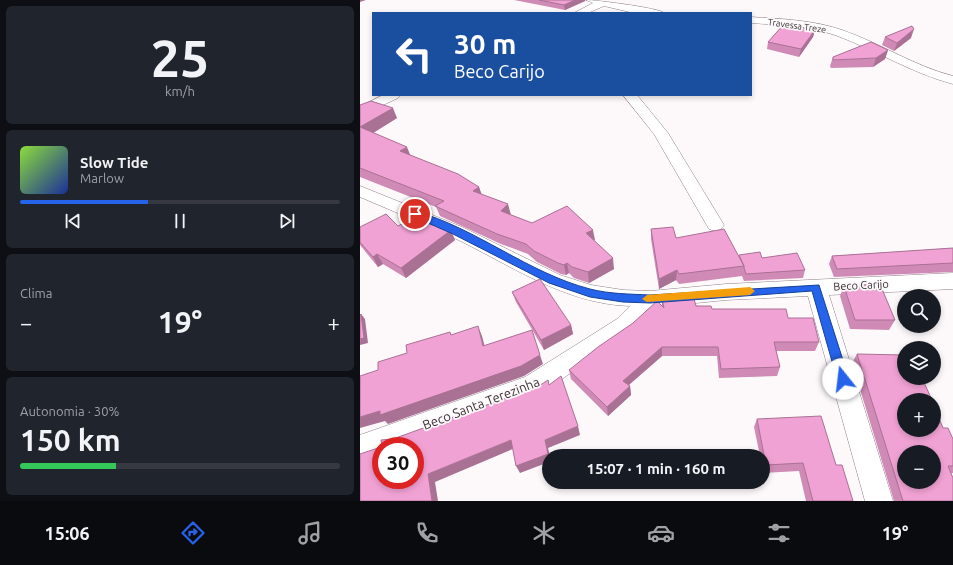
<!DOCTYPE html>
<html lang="pt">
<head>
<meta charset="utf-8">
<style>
  :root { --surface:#171b24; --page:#20242c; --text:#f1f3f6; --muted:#9ea1a6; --line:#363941; --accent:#2563eb }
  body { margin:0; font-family:Ubuntu,sans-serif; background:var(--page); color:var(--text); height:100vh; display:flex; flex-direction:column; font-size:15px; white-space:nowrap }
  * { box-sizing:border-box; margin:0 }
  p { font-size:13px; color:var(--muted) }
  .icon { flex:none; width:22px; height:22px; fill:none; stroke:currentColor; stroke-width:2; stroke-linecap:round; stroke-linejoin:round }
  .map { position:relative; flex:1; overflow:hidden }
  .details { display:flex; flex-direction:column; gap:6px; padding:6px; background:#0d0f14; width:360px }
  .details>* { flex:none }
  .banner { position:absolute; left:12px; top:12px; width:380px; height:84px; border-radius:0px; box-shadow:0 2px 6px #0003; background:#1a4fa0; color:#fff; overflow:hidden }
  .buttons { position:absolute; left:537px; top:289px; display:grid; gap:8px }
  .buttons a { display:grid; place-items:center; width:44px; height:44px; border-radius:50%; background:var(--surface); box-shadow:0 2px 6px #0003; font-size:20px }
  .speed { position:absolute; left:12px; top:437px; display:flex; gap:8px; font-size:20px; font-weight:700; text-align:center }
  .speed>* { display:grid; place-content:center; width:52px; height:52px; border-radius:50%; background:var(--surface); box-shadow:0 2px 6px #0003; line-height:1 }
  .speed .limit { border:6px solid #d22; background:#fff; color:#111 }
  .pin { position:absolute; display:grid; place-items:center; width:34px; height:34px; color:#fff; margin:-17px; border:2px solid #fff; border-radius:50%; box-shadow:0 1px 4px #0007 }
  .me { position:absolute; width:44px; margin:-22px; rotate:344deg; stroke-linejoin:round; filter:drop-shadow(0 0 3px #0008) }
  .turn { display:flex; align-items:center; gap:14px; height:84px; padding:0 16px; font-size:18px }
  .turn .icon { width:52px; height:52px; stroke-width:2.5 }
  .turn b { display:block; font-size:28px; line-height:34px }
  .big { font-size:30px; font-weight:700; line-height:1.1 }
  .details .tile { flex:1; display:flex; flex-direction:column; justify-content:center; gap:6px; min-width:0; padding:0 14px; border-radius:6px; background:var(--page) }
  .details .dial { align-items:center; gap:0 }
  .dial b { font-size:52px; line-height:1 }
  .song { display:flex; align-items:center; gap:12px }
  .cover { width:48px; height:48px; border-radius:6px; background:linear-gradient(135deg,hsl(90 70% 55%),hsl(230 70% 35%)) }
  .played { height:4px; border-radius:2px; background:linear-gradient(90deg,var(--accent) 40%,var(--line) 40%) }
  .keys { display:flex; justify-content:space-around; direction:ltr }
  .heat { display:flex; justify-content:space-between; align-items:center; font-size:22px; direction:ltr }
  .charge { height:6px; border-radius:3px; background:linear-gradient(90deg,#34c759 30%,var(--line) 0) }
  .trip { position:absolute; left:182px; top:449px; width:228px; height:40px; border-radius:20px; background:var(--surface); box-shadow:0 2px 6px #0003; font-weight:700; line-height:40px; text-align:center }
  .tabs { display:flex; height:64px; justify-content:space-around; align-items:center; background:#090b0e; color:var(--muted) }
  .tabs .icon { width:28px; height:28px }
  .tabs .selected { color:var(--accent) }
  .tabs b { font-size:18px; color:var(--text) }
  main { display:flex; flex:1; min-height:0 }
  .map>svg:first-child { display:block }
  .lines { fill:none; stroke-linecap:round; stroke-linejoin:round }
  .minor-casing { stroke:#917f89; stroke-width:1 }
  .minor { fill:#fff; fill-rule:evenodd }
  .wall { fill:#cf8bb6 }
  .shaded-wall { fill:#a97194 }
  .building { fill:#f1a2d4; stroke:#a97194; fill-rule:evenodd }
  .route { fill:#2563eb; stroke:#184099 }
  .slow { fill:#f59e0b }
  .labels { text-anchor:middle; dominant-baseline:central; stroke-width:3.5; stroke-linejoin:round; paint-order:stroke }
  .far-street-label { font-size:9px; fill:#372f33; stroke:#fdf9fb }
  .street-label { font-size:11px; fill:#372f33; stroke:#fdf9fb }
  .near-street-label { font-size:13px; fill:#372f33; stroke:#fdf9fb }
</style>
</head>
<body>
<main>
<section class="details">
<div class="tile dial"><b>25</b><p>km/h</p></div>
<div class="tile">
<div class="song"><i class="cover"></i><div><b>Slow Tide</b><p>Marlow</p></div></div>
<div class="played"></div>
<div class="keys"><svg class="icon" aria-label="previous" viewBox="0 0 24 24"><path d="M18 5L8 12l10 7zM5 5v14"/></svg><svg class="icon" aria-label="pause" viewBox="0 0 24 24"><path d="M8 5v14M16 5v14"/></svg><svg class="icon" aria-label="next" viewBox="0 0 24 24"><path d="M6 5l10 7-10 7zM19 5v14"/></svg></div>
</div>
<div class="tile"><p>Clima</p>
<div class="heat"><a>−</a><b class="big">19°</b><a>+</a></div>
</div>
<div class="tile"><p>Autonomia · 30%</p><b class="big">150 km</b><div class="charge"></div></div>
</section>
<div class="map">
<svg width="593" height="501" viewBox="0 0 593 501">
  <rect width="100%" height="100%" fill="#fdf9fb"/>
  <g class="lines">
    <defs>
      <path id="minor" d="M226,0C236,0 300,8 304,13H274L244,6L228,13H214L233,3Z
        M391,17C422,19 453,20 482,30C520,43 554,66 593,76V84C551,73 516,50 475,35C448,26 419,25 391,23Z
        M23,95H40L38,98L0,116V107Z
        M263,95H277L308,133L364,225L361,229L355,231L349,229L294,134Z
        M0,186L102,227L200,275L231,285L263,290L290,291L366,284L593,273V289L469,295L533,501H505L448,296L366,300L296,307L273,331L181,393L40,446H21V453L0,461V435L165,377L257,319L270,306C203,304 148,263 90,236C60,222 30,210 0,197Z"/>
    </defs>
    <!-- minor casing -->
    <use href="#minor" class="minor-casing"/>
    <!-- minor -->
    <use href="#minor" class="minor"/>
  </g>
  <!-- wall -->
  <path class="wall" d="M154,0H225V1L205,10Z
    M455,30L453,37L439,57L407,49L408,42Z
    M525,37L551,38L534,51L522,45Z
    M528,50L525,59L513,67L471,68L470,66L473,57Z
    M0,105L37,118L13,133L50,155L119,187L121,194L151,215L172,223L235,240L234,241L254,269L229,283L214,278L209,273L206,275L201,274L177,262L168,254L141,244L80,216L76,207L0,177Z
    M38,226L95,240L46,278L23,264L18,267L0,245V227Z
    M291,229L316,238L378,256L379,255L402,258L445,270L443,278L384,281L382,276L319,284L316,280L299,289L291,239Z
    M593,248V272L474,277L469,264L472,256Z
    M484,286L535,320L529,330L490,329L480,296Z
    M152,292L211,325L213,334L184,350L156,302Z
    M302,298L352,309L428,318L459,342L455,351H416L420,367L417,376L359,378L357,356H302L269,385L270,386L271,395L248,416L211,379L209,370L302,306Z
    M497,354L583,428L593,439V473H591L593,501H534L492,363Z
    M397,419L476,465L493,501H446L439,471L403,473V456H400L394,427Z"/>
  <!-- shaded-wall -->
  <path class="shaded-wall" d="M0,0H6L0,2Z
    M215,0H225V1L205,10L204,5Z
    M554,29L551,38L534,51L537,43Z
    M455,30L453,37L439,57L441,49Z
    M528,50L525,59L513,67L516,58Z
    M33,108L37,118L5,138L0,127Z
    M47,147L51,157L40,151Z
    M119,187L123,198L113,191Z
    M148,204L151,215L141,211Z
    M91,230L95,240L46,278L41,268Z
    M233,230L235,240L228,244L226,233Z
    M17,254L23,264L18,267L13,257Z
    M253,258L254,269L229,283L228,272Z
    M207,263L209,273L206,275L204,265Z
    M317,270L316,280L299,289V279Z
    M1,314L5,319L8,343L0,345Z
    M211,325L213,334L184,350L181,340Z
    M118,326L122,336L127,355L123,346Z
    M302,347V356L264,389L263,381Z
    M180,355L183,364L164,376L28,424L25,421L0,428V417Z
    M270,386L271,395L248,416L247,407Z
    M218,426L220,435L188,448L190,456H189V462L160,473L156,466L185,440Z
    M151,440L155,448L75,482L78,501H72L68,474Z"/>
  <!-- building -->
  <path class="building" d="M179,0H215L204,5Z
    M424,24L455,30L441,49L408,42Z
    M552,26L554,29L537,43L525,37Z
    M511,42L528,50L516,58L473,60V57Z
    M11,101L33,108L0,127L47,147L40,151L98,174L119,187L113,191L148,204L141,211L172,223L207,206L233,230L226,233L253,258L228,272L212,267L207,263L204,265L198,263L174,251L166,244L137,234L75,206L84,201L0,168V105Z
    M26,214L38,226L58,215L91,230L41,268L17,254L13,257L0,242V227Z
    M313,227L316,238L364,229L384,266L319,274L317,270L299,279L291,229Z
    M593,248V263L477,269L472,256Z
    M400,252L402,258L437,253L445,270L386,274L384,268V266L379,255Z
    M180,279L211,325L181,340L152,292Z
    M520,284L535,320H495L484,286Z
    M333,295L336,306H351L352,309H426L428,318H453L459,342H414L420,367L361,369L358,347H302L263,381L270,386L247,407L209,370L238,347L273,323L297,301L304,308L302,298Z
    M1,314L4,338L0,339V315Z
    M118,326L123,346L172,330L180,355L161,366L20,415V411L0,417V376L18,370V362L47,353L46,345L90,332L91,335Z
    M497,354L544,355V378H562L572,400H544V430H574V406L583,428H588L593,439V466H588L593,478V501H543ZM544,452H574V482H544Z
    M201,376L218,426L185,440L188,454L156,466L151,440L68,474L72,501H0V454L21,447V480H55V446H22L21,440L33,439L179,386L188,380L189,385Z
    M461,416L476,465H482L493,501H453L443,463L406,465L397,419Z"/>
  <!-- route -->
  <path class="route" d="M55,211C116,228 168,273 230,289C249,294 270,294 290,295L459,285L489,379L487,382L483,384L479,382L477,379L452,291L290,303L263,302L230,297L189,283L93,234L52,216V212Z"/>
  <!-- slow -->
  <path class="slow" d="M390,287L395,291L390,295L287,302L282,299L287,295Z"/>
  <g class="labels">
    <!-- far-street labels -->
    <g class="far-street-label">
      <text transform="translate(437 26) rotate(8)">Travessa Treze</text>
    </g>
    <!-- street labels -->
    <g class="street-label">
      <text transform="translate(501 285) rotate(-3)">Beco Carijo</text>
    </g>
    <!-- near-street labels -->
    <g class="near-street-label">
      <text transform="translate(121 403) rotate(-21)">Beco Santa Terezinha</text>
    </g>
  </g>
</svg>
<div class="buttons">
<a><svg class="icon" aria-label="search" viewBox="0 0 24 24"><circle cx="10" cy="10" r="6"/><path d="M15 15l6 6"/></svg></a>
<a><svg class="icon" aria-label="layers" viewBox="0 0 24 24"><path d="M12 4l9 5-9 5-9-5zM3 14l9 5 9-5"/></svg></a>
<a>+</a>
<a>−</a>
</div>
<div class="speed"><div class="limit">30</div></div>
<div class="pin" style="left:55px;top:214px;background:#d93025"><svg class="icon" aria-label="arrive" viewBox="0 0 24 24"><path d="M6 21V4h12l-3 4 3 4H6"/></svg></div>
<svg class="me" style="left:483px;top:379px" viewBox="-20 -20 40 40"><circle r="19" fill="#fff"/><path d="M0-13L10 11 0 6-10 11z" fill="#2563eb"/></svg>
<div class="trip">15:07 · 1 min · 160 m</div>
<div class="banner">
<div class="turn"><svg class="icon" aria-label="left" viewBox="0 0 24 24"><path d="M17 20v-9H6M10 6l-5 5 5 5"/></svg><div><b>30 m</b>Beco Carijo</div></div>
</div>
</div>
</main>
<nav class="tabs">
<b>15:06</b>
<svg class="icon selected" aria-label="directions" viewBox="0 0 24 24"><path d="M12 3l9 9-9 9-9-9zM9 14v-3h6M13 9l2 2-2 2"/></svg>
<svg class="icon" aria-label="music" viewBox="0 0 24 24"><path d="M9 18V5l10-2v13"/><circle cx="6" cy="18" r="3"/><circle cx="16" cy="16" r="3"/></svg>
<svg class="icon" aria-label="phone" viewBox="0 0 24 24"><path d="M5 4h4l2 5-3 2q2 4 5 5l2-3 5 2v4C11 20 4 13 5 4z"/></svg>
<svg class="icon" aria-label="climate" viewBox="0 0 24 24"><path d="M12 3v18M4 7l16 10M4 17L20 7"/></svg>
<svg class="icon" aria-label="car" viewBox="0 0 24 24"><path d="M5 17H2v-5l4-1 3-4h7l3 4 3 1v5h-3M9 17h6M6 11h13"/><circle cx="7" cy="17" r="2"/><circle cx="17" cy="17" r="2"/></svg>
<svg class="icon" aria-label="filters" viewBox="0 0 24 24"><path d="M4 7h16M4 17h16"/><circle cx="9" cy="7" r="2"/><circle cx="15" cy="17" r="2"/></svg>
<b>19°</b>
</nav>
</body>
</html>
